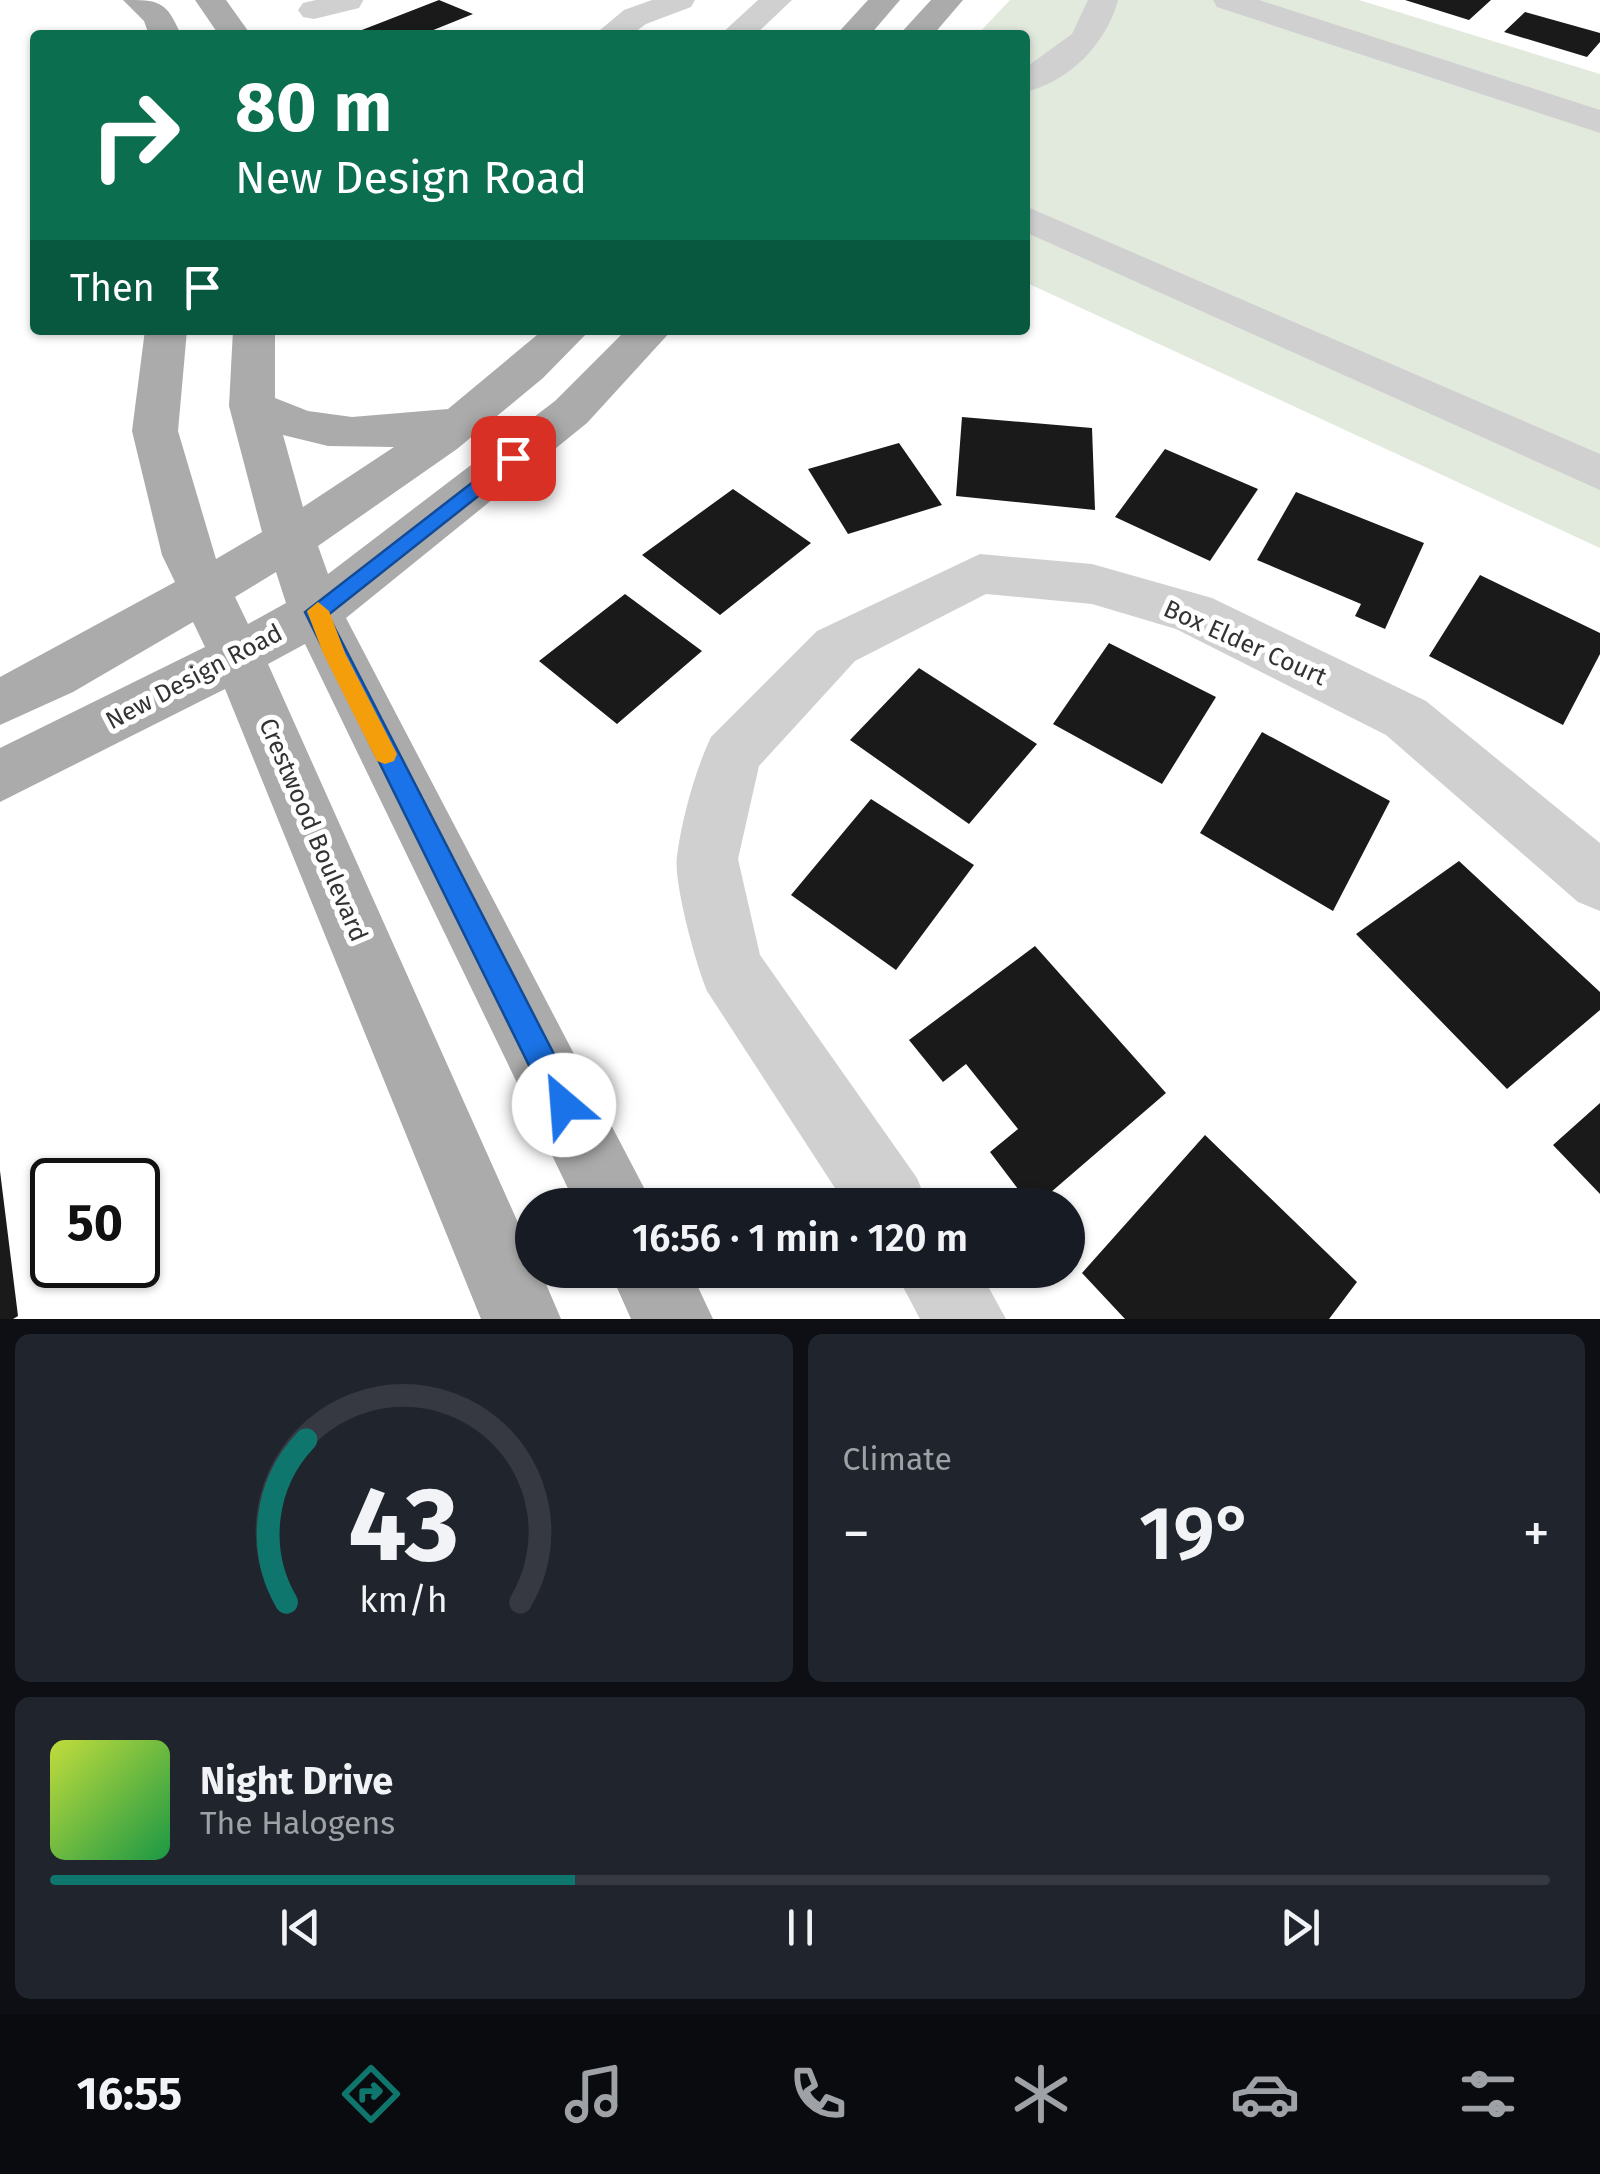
<!DOCTYPE html>
<html lang="en">
<head>
<meta charset="utf-8">
<style>
  :root { --surface:#171b24; --page:#20242c; --text:#f1f3f6; --muted:#9ea1a6; --line:#363941; --accent:#0f766e }
  body { margin:0; font-family:"Fira Sans",sans-serif; background:var(--page); color:var(--text); height:100vh; display:flex; flex-direction:column; font-size:38px; white-space:nowrap }
  * { box-sizing:border-box; margin:0 }
  p { font-size:32px; color:var(--muted) }
  .icon { flex:none; width:55px; height:55px; fill:none; stroke:currentColor; stroke-width:2; stroke-linecap:round; stroke-linejoin:round }
  .map { position:relative; height:1319px; overflow:hidden }
  .drawer { display:flex; flex-direction:column; gap:15px; padding:15px; background:#0d0f14; flex:1 }
  .drawer>* { flex:none }
  .top-card { position:absolute; left:30px; top:30px; width:1000px; height:305px; border-radius:10px; box-shadow:0 2px 8px #0004; background:#0b6e4f; color:#fff; overflow:hidden }
  .speed { position:absolute; left:30px; top:1158px; display:flex; gap:20px; font-size:50px; font-weight:700; text-align:center }
  .speed>* { display:grid; place-content:center; width:130px; height:130px; border-radius:50%; background:var(--surface); box-shadow:0 2px 8px #0004; line-height:1 }
  .speed .limit { border:5px solid #111; border-radius:15px; background:#fff; color:#111 }
  .pin { position:absolute; display:grid; place-items:center; width:85px; height:85px; color:#fff; margin:-42px; border-radius:20px; box-shadow:0 5px 15px #0006 }
  .me { position:absolute; width:110px; margin:-55px; rotate:333deg; stroke-linejoin:round; filter:drop-shadow(0 0 8px #0008) }
  .turn { display:flex; align-items:center; gap:35px; height:210px; padding:0 40px; font-size:45px }
  .turn .icon { width:130px; height:130px; stroke-width:2.5 }
  .turn b { display:block; font-size:70px; line-height:85px }
  .then { display:flex; align-items:center; height:95px; padding:0 40px; background:#0003; gap:20px; font-size:38px }
  .big { font-size:75px; font-weight:600; line-height:1.1 }
  .drawer .tile { flex:1; display:flex; flex-direction:column; justify-content:center; gap:15px; min-width:0; padding:0 35px; border-radius:15px; background:var(--page) }
  .drawer .dial { align-items:center; gap:0 }
  .dial svg { height:260px; overflow:visible; fill:none; stroke:var(--line); stroke-width:7; stroke-linecap:round; text-anchor:middle }
  .dial text { fill:var(--text); stroke:none }
  .song { display:flex; align-items:center; gap:30px }
  .cover { width:120px; height:120px; border-radius:15px; background:linear-gradient(135deg,hsl(70 70% 55%),hsl(140 70% 35%)) }
  .played { height:10px; border-radius:5px; background:linear-gradient(90deg,var(--accent) 35%,var(--line) 35%) }
  .keys { display:flex; justify-content:space-around; direction:ltr }
  .heat { display:flex; justify-content:space-between; align-items:center; font-size:55px; direction:ltr }
  .drawer .tiles { flex:1; display:grid; gap:15px; grid-template-columns:1fr 1fr }
  .tile:last-child { grid-column:span 2 }
  .trip { position:absolute; left:515px; top:1188px; width:570px; height:100px; border-radius:50px; background:var(--surface); box-shadow:0 2px 8px #0004; font-weight:600; line-height:100px; text-align:center }
  .tab-bar { display:flex; height:160px; justify-content:space-around; align-items:center; background:#090b0e; color:var(--muted) }
  .tab-bar .icon { width:70px; height:70px }
  .tab-bar .selected { color:var(--accent) }
  .tab-bar b { font-size:45px; color:var(--text) }
  .map>svg:first-child { display:block }
  .green { fill:#e2e9dd }
  .building { fill:#1a1a1a }
  .lines { fill:none; stroke-linecap:round; stroke-linejoin:round }
  .minor { fill:#d0d0d0; fill-rule:evenodd }
  .major { fill:#ababab; fill-rule:evenodd }
  .route { fill:#1a73e8; stroke:#114b97; stroke-width:2.5 }
  .slow { fill:#f59e0b }
  .labels { text-anchor:middle; dominant-baseline:central; stroke-width:10; stroke-linejoin:round; paint-order:stroke }
  .street-label { font-size:25px; fill:#333; stroke:#fff }
</style>
</head>
<body>
<div class="map">
<svg width="1600" height="1319" viewBox="0 0 1600 1319">
  <rect width="100%" height="100%" fill="#fff"/>
  <!-- green -->
  <path class="green" d="M1010,0H1359L1600,74V548L1025,282V35H977Z"/>
  <!-- building -->
  <path class="building" d="M439,0L473,14L421,35H349Z
    M1405,0H1491L1469,20Z
    M1525,12L1600,33V42L1587,57L1504,32Z
    M962,417L1092,428L1095,510L956,496Z
    M899,443L942,505L848,534L808,469Z
    M1165,449L1258,489L1210,561L1115,517Z
    M733,489L811,543L720,615L642,555Z
    M1296,492L1424,543L1385,629L1355,616L1361,604L1257,560Z
    M1480,575L1600,633V654L1563,725L1429,656Z
    M625,594L702,651L617,724L539,661Z
    M1109,643L1216,697L1162,784L1053,724Z
    M919,668L1037,744L969,824L850,740Z
    M1262,732L1390,801L1333,911L1200,833Z
    M871,799L974,865L896,970L791,895Z
    M1459,861L1600,992V1010L1507,1089L1356,934Z
    M1035,946L1166,1093L1036,1205H1030L990,1152L1018,1129L966,1064L943,1082L909,1040Z
    M1600,1103V1194L1553,1145Z
    M1205,1135L1357,1282L1329,1319H1125L1082,1273Z
    M0,1171L18,1316L13,1319H0Z"/>
  <g class="lines">
    <!-- minor -->
    <path class="minor" d="M316,0H363V1L359,8L314,19L303,17L298,10L303,3Z
      M652,0H695L691,7L646,24L631,35H594L624,10Z
      M758,0H792L755,35H720Z
      M1088,0H1118C1106,44 1070,81 1025,92V68L1072,34Z
      M1213,0H1259L1600,110V133L1217,7Z
      M1025,206L1600,454V490L1025,232Z
      M980,554L1092,564L1212,598L1426,701L1600,843V911L1578,902L1386,735L1176,629L1092,604L986,594L855,661L759,766L738,859L760,955L917,1178L928,1205H846L707,991C696,965 673,882 677,856C682,818 695,771 711,737L817,631Z
      M894,1270H979L1006,1319H920Z"/>
    <!-- major -->
    <path class="major" d="M123,0C159,0 166,0 181,35H149L144,21Z
      M195,0H226L251,35H219Z
      M868,0H900L870,35H836Z
      M931,0H963L933,35H899Z
      M145,330H187L178,431L216,559L262,532L229,406L233,330H275V398L308,411L352,417L448,409L543,330H590L543,378L457,449L318,546L328,574L555,401L626,330H672L587,423L346,618L653,1205H576L305,644L268,664L532,1254V1270H540L561,1319H481L225,689L0,802V748L205,647L193,622L73,692L0,725V677L175,582L162,555L132,431ZM283,435L328,446L394,447L303,507ZM276,572L286,603L248,624L235,597Z
      M609,1270H690L713,1319H631Z"/>
  </g>
  <!-- route -->
  <path class="route" d="M513,451L520,453V463L328,615L575,1095L579,1105L575,1116L564,1120L554,1116L305,612Z"/>
  <!-- slow -->
  <path class="slow" d="M318,602L329,611L345,653L397,754L394,761L385,764L377,761L323,653L307,611Z"/>
  <g class="labels">
    <!-- street labels -->
    <g class="street-label">
      <text transform="translate(1245 643) rotate(24)">Box Elder Court</text>
      <text transform="translate(194 677) rotate(-28)">New Design Road</text>
      <text transform="translate(313 830) rotate(67)">Crestwood Boulevard</text>
    </g>
  </g>
</svg>
<div class="speed"><div class="limit">50</div></div>
<div class="pin" style="left:513px;top:458px;background:#d93025"><svg class="icon" aria-label="arrive" viewBox="0 0 24 24"><path d="M6 21V4h12l-3 4 3 4H6"/></svg></div>
<svg class="me" style="left:564px;top:1105px" viewBox="-20 -20 40 40"><circle r="19" fill="#fff"/><path d="M0-13L10 11 0 6-10 11z" fill="#1a73e8"/></svg>
<div class="trip">16:56 · 1 min · 120 m</div>
<div class="top-card">
<div class="turn"><svg class="icon" aria-label="right" viewBox="0 0 24 24"><path d="M7 20v-9h11M14 6l5 5-5 5"/></svg><div><b>80 m</b>New Design Road</div></div>
<div class="then">Then<svg class="icon" aria-label="arrive" viewBox="0 0 24 24"><path d="M6 21V4h12l-3 4 3 4H6"/></svg></div>
</div>
</div>
<section class="drawer">
<div class="tiles">
<div class="tile dial"><svg viewBox="0 0 100 80">
<path d="M14 69A42 42 0 1 1 86 69"/>
<path d="M14 69A42 42 0 0 1 20 19" stroke="#0f766e"/>
<text x="50" y="56" font-size="32" font-weight="700">43</text>
<text x="50" y="72" font-size="11">km/h</text>
</svg></div>
<div class="tile"><p>Climate</p>
<div class="heat"><a>−</a><b class="big">19°</b><a>+</a></div>
</div>
<div class="tile">
<div class="song"><i class="cover"></i><div><b>Night Drive</b><p>The Halogens</p></div></div>
<div class="played"></div>
<div class="keys"><svg class="icon" aria-label="previous" viewBox="0 0 24 24"><path d="M18 5L8 12l10 7zM5 5v14"/></svg><svg class="icon" aria-label="pause" viewBox="0 0 24 24"><path d="M8 5v14M16 5v14"/></svg><svg class="icon" aria-label="next" viewBox="0 0 24 24"><path d="M6 5l10 7-10 7zM19 5v14"/></svg></div>
</div>
</div>
</section>
<nav class="tab-bar">
<b>16:55</b>
<svg class="icon selected" aria-label="directions" viewBox="0 0 24 24"><path d="M12 3l9 9-9 9-9-9zM9 14v-3h6M13 9l2 2-2 2"/></svg>
<svg class="icon" aria-label="music" viewBox="0 0 24 24"><path d="M9 18V5l10-2v13"/><circle cx="6" cy="18" r="3"/><circle cx="16" cy="16" r="3"/></svg>
<svg class="icon" aria-label="phone" viewBox="0 0 24 24"><path d="M5 4h4l2 5-3 2q2 4 5 5l2-3 5 2v4C11 20 4 13 5 4z"/></svg>
<svg class="icon" aria-label="climate" viewBox="0 0 24 24"><path d="M12 3v18M4 7l16 10M4 17L20 7"/></svg>
<svg class="icon" aria-label="car" viewBox="0 0 24 24"><path d="M5 17H2v-5l4-1 3-4h7l3 4 3 1v5h-3M9 17h6M6 11h13"/><circle cx="7" cy="17" r="2"/><circle cx="17" cy="17" r="2"/></svg>
<svg class="icon" aria-label="filters" viewBox="0 0 24 24"><path d="M4 7h16M4 17h16"/><circle cx="9" cy="7" r="2"/><circle cx="15" cy="17" r="2"/></svg>
</nav>
</body>
</html>
